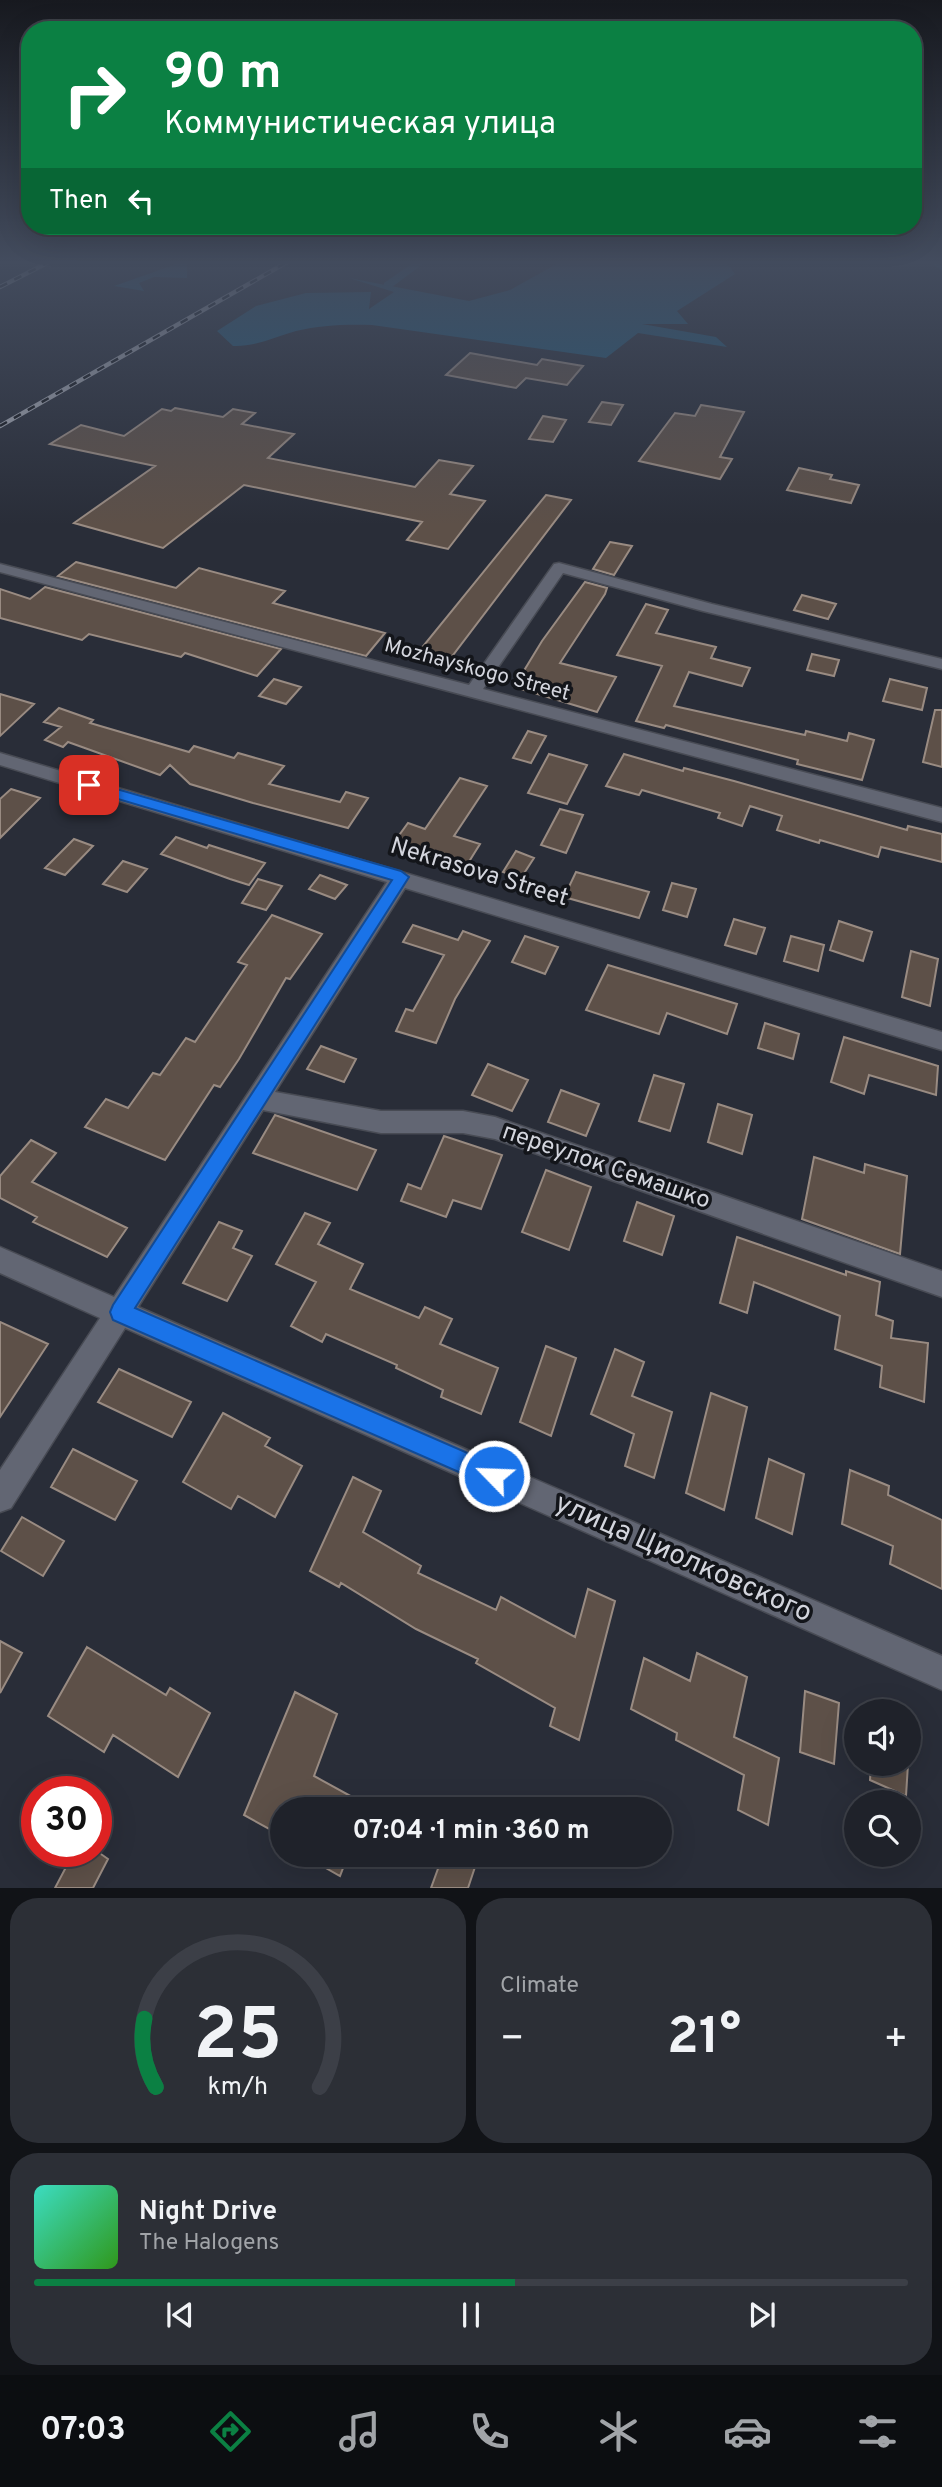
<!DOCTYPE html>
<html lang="en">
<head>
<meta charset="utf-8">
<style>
  :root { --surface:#1f222a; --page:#2c2f36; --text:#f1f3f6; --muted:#a1a4a8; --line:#3c3f47; --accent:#0b8043 }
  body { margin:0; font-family:Overpass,sans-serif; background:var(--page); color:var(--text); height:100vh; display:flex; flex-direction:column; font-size:26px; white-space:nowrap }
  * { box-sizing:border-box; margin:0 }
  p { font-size:23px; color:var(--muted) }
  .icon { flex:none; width:38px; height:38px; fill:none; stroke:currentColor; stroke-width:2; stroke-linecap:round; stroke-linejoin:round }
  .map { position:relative; height:1888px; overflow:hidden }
  .sheet { display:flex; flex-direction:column; gap:10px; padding:10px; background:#111317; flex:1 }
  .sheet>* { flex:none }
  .top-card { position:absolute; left:21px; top:21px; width:901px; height:214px; border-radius:28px; box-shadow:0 7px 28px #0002,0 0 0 2px var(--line); background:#0b8043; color:#fff; overflow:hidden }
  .controls { position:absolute; left:844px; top:1699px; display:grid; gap:14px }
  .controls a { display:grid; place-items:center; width:77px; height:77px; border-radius:50%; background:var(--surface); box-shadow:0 7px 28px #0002,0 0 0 2px var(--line); font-size:35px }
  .speed { position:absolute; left:21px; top:1776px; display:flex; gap:14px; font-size:35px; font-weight:700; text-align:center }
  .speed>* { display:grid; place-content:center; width:91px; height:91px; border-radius:50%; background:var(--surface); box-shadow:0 7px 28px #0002,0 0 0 2px var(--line); line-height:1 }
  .speed .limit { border:10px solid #d22; background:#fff; color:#111 }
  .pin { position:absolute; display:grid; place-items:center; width:60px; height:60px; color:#fff; margin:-30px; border-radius:14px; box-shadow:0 4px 10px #0006 }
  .me { position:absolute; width:77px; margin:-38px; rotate:294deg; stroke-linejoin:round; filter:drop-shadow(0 0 5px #0008) }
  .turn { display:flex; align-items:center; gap:24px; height:147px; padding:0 28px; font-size:32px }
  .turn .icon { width:91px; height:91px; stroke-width:2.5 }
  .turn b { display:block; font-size:49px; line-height:60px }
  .then { display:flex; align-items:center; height:66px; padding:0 28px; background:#0003; gap:14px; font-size:26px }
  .big { font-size:52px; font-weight:700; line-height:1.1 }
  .sheet .tile { flex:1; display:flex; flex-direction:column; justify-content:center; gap:10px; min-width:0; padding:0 24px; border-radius:28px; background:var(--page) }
  .sheet .dial { align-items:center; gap:0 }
  .dial svg { height:182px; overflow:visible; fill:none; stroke:var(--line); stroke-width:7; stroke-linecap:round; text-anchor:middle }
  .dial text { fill:var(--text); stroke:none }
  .song { display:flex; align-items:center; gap:21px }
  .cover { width:84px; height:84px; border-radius:10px; background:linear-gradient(135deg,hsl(170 70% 55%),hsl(110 70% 35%)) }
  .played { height:7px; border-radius:4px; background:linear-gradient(90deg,var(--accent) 55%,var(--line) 55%) }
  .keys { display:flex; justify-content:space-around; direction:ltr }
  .heat { display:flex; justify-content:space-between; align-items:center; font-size:38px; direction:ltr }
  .sheet .tiles { flex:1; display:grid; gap:10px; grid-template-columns:1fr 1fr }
  .tile:last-child { grid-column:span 2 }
  .trip { position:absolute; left:270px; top:1797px; width:402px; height:70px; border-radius:35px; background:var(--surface); box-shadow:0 7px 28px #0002,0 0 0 2px var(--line); font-weight:700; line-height:70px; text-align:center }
  .tab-bar { display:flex; height:112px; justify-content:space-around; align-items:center; background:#0c0e11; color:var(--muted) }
  .tab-bar .icon { width:49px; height:49px }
  .tab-bar .on { color:var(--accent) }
  .tab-bar b { font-size:32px; color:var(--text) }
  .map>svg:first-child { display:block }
  .water { fill:#225978 }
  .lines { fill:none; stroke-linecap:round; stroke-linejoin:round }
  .stream { stroke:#225978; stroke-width:3.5 }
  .canal { fill:#225978; fill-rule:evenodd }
  .building { fill:#5d5048; stroke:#998b82; stroke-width:2 }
  .minor-casing { stroke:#484b54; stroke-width:3 }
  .minor { fill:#626673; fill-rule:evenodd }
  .rail-casing { stroke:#a6a9b2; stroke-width:4.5 }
  .rail { stroke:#13151a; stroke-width:2.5; stroke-dasharray:8; stroke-linecap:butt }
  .route { fill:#1a73e8; stroke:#114b97; stroke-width:2 }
  .labels { text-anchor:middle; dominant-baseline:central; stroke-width:7; stroke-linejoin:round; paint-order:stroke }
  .far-street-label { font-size:21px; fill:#d3d5dd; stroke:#13151a }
  .street-label { font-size:24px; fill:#d3d5dd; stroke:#13151a }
  .near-street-label { font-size:28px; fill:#d3d5dd; stroke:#13151a }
</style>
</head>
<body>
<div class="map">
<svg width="942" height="1889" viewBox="0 0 942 1889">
  <rect width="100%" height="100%" fill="#292d38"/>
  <!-- water -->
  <path class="water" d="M169,261H187V278L154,277L139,283L144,291L114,286L174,265Z
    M562,261L727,263L735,274L677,311L688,324H642L716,337L727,347L638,333L606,358L372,325C346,324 321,325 296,331C275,337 255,347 233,346L217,331L256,306L306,293L371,292L369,309L394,292L349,278L469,301L510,290Z"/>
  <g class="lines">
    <!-- stream -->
    <path class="stream" d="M930,261L942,268"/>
    <!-- canal -->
    <path class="canal" d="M416,261H427L392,287H384V283Z"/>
  </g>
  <!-- building -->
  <path class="building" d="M470,353L537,365L542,359L583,366L567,385L526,378L516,388L446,375Z
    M602,402L623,405L611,425L589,422Z
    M701,405L744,412L720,457L732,459L720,479L639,461L675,413L695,416Z
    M175,408L223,417L233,409L255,413L242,424L294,434L268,458L415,487L439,460L473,466L450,494L485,501L448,549L407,540L422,522L244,485L163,548L74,523L155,466L50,444L81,425L124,436L162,409L171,411Z
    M543,416L566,420L553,442L529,439Z
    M799,468L832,475L830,479L859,485L851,503L787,490Z
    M546,495L571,500L450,659L420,650Z
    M610,542L632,546L614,575L593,569Z
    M76,562L176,588L199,568L285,591L273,603L385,633L366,656L58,576Z
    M585,582L607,588L605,594L560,663L616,677L597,712L514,687L542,641Z
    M45,587L281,649L257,676L185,653L181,657L89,634L82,640L0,618V589L30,599Z
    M802,595L836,604L828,619L794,610Z
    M646,604L668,610L656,633L716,647L711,658L750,668L742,686L689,672L674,706L805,735L806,731L847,741L849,733L874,740L862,780L797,764L798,760L666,725L664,728L636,721L662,666L617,655Z
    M812,654L839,660L834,676L807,670Z
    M274,679L301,687L286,704L259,696Z
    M890,679L927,688L922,710L883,701Z
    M0,694L34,704L0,736Z
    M59,708L93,720L90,723L189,752L194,746L234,758L238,753L284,766L269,784L340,802L346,792L368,798L348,828L253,803L190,784L170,765L160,775L68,742L63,747L45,740L61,727L44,722Z
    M935,710H942V767L923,762Z
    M528,731L546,736L531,763L513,758Z
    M549,754L587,765L567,804L528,793Z
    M624,754L683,771L684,768L734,781L907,830L908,826L942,834V862L881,847L878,857L820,840L819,843L777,830L782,816L750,806L742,826L718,818L720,813L642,790L639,795L606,786Z
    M460,778L487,786L454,836L480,844L465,868L392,845L408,823L425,829Z
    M11,789L40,798L0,838V799Z
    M560,809L583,815L566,853L541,845Z
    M176,837L207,848L209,845L265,863L249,885L230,879L161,854Z
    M74,839L93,846L65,875L45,868Z
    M516,851L534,858L521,878L503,872Z
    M123,861L147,869L127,892L103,884Z
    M576,872L649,892L639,918L564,897Z
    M320,875L347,885L335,899L309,889Z
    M258,879L282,886L266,910L242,903Z
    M672,883L696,889L687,917L663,910Z
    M272,915L322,934L290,979L286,978L239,1059L220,1087L214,1085L165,1160L85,1127L106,1099L128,1108L153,1073L160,1075L186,1038L195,1042L247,965L238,962Z
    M734,919L765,928L756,954L725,945Z
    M839,921L872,932L863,961L830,950Z
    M413,925L458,940L463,931L490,941L455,999L436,1043L396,1031L406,1009L413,1011L444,955L403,942Z
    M525,936L558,947L545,974L512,962Z
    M791,936L824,945L818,971L784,961Z
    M911,951L938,959L930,1006L902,997Z
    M608,965L737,1004L727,1034L667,1013L659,1034L586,1010Z
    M765,1023L799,1034L793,1059L758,1048Z
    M844,1037L938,1066L936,1095L869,1075L864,1094L831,1082Z
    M321,1046L356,1059L344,1082L307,1069Z
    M488,1064L528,1080L512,1111L472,1095Z
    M654,1075L684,1084L670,1131L639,1121Z
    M561,1090L599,1104L586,1136L548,1122Z
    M718,1104L752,1115L742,1154L708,1142Z
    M275,1115L376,1150L357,1190L253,1153Z
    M444,1136L502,1155L481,1209L453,1200L446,1217L401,1201L408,1184L421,1189Z
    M31,1140L56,1153L32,1182L127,1228L107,1257L33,1222L37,1217L0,1198V1176Z
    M814,1157L864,1173L865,1164L907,1176L900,1254L802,1219Z
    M546,1170L591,1187L569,1250L522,1232Z
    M637,1202L674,1216L662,1255L624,1241Z
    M305,1213L330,1223L318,1244L363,1264L350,1289L419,1318L425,1307L452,1319L440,1344L498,1368L481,1414L441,1397L443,1390L396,1368L397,1365L326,1334L322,1342L291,1326L316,1282L276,1264Z
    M219,1222L242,1231L233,1248L252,1256L227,1301L183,1283Z
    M737,1237L846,1275V1271L880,1282L876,1315L893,1321L891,1338L928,1343L924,1402L880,1387L882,1366L835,1349L840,1316L754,1282L747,1313L720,1303Z
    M0,1322L48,1344L0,1417Z
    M546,1346L576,1358L551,1436L520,1422Z
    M615,1349L644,1362L632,1396L672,1412L654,1478L625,1466L634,1434L591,1414Z
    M119,1369L191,1402L172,1437L98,1402Z
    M711,1393L747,1407L724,1510L686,1493Z
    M223,1413L270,1438L265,1446L302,1466L275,1517L238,1496L231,1509L183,1482Z
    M73,1449L137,1481L115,1520L51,1487Z
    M769,1459L804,1474L792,1534L756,1518Z
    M850,1470L889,1486L888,1495L942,1520V1589L890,1564L893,1546L842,1524Z
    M353,1477L381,1491L363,1532L421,1566L418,1573L496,1610L501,1597L575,1637L588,1589L615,1601L579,1740L550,1726L555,1708L476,1663L478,1659L416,1629L341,1583L339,1587L310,1571Z
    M22,1517L64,1541L43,1576L1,1551Z
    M0,1641L22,1653L0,1693Z
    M87,1647L166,1695L170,1688L210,1713L178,1777L113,1735L104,1752L48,1716Z
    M697,1653L747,1677L734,1737L779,1758L768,1825L738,1810L744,1775L676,1740L677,1733L631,1709L644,1658L690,1681Z
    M805,1691L839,1703L834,1764L800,1752Z
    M295,1692L337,1714L314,1776L376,1810H282V1836L244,1815Z
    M871,1764H908L906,1796L870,1780Z
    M74,1852H98L108,1859L93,1888H55Z
    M303,1855H348L340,1876Z
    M443,1855H479L468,1888H431Z"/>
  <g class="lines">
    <defs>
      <path id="minor" d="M559,563L712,604L942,659V669L703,611L563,573L483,689L942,808V822L0,572V564L469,685L554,564Z
        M0,753L942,1032V1050L405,888L275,1092L381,1111H463L495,1117L942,1271V1297L495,1139L463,1133H381L263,1110L138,1307L942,1656V1690L125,1328L11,1508L0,1512V1470L100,1318L0,1273V1247L114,1297L387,882L0,765Z"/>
    </defs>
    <!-- minor casing -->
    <use href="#minor" class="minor-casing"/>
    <!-- minor -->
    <use href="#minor" class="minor"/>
    <defs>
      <path id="rail" d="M0,287L51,261
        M0,426L289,261"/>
    </defs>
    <!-- rail casing -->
    <use href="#rail" class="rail-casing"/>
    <!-- rail -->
    <use href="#rail" class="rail"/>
  </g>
  <!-- sky -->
  <linearGradient id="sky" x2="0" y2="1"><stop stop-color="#17191f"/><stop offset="0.5" stop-color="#434c5e"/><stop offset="1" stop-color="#434c5e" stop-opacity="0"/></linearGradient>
  <rect width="942" height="525" fill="url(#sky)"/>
  <!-- route -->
  <path class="route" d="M89,781L401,871L409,877L135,1308L502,1468L505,1476L502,1484L494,1488L486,1484L113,1320L110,1312L113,1305L392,880L84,789V782Z"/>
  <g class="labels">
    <!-- far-street labels -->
    <g class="far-street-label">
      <text transform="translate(477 670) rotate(15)">Mozhayskogo Street</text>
    </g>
    <!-- street labels -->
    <g class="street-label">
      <text transform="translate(479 873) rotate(17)">Nekrasova Street</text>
      <text transform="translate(606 1167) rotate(19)">переулок Семашко</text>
    </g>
    <!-- near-street labels -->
    <g class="near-street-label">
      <text transform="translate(683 1559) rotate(24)">улица Циолковского</text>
    </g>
  </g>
</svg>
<div class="controls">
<a><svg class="icon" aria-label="sound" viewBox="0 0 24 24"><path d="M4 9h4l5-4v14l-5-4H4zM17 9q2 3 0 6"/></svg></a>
<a><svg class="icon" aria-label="search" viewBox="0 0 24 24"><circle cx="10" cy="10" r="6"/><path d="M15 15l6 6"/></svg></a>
</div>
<div class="speed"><div class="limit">30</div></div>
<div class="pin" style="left:89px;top:785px;background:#d93025"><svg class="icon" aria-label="arrive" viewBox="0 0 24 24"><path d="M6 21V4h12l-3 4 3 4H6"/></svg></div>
<svg class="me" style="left:494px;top:1476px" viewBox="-20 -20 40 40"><circle r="17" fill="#1a73e8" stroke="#fff" stroke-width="3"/><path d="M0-11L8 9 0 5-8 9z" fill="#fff"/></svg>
<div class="trip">07:04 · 1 min · 360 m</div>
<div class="top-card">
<div class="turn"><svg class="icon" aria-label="right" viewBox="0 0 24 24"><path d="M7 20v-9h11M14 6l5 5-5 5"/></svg><div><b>90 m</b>Коммунистическая улица</div></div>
<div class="then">Then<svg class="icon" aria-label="left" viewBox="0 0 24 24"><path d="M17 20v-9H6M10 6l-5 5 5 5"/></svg></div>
</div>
</div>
<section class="sheet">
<div class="tiles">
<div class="tile dial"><svg viewBox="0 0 100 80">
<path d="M14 69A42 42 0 1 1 86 69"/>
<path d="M14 69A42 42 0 0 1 9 39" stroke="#0b8043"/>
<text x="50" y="56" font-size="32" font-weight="700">25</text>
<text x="50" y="72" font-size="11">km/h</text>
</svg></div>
<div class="tile"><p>Climate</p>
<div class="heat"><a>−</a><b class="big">21°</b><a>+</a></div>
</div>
<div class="tile">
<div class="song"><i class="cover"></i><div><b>Night Drive</b><p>The Halogens</p></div></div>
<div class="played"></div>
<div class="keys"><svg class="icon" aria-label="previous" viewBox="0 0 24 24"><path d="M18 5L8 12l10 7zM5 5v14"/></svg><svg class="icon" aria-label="pause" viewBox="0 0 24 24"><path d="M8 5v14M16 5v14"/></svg><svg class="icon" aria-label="next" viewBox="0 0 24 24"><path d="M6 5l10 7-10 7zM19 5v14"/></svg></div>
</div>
</div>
</section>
<nav class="tab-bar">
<b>07:03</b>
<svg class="icon on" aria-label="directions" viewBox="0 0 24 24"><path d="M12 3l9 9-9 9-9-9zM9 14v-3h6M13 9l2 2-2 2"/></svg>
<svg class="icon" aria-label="music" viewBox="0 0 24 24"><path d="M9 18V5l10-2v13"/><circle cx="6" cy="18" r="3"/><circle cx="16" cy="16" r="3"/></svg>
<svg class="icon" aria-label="phone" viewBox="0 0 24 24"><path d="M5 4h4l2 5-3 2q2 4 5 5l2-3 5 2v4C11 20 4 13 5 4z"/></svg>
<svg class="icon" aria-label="climate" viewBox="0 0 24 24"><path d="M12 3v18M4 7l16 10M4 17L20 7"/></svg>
<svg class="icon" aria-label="car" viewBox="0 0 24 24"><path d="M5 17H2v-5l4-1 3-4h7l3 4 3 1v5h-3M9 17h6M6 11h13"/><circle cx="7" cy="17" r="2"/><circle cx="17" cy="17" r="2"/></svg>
<svg class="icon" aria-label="filters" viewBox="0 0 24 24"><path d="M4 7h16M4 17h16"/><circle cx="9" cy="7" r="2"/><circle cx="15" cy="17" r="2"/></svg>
</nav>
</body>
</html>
